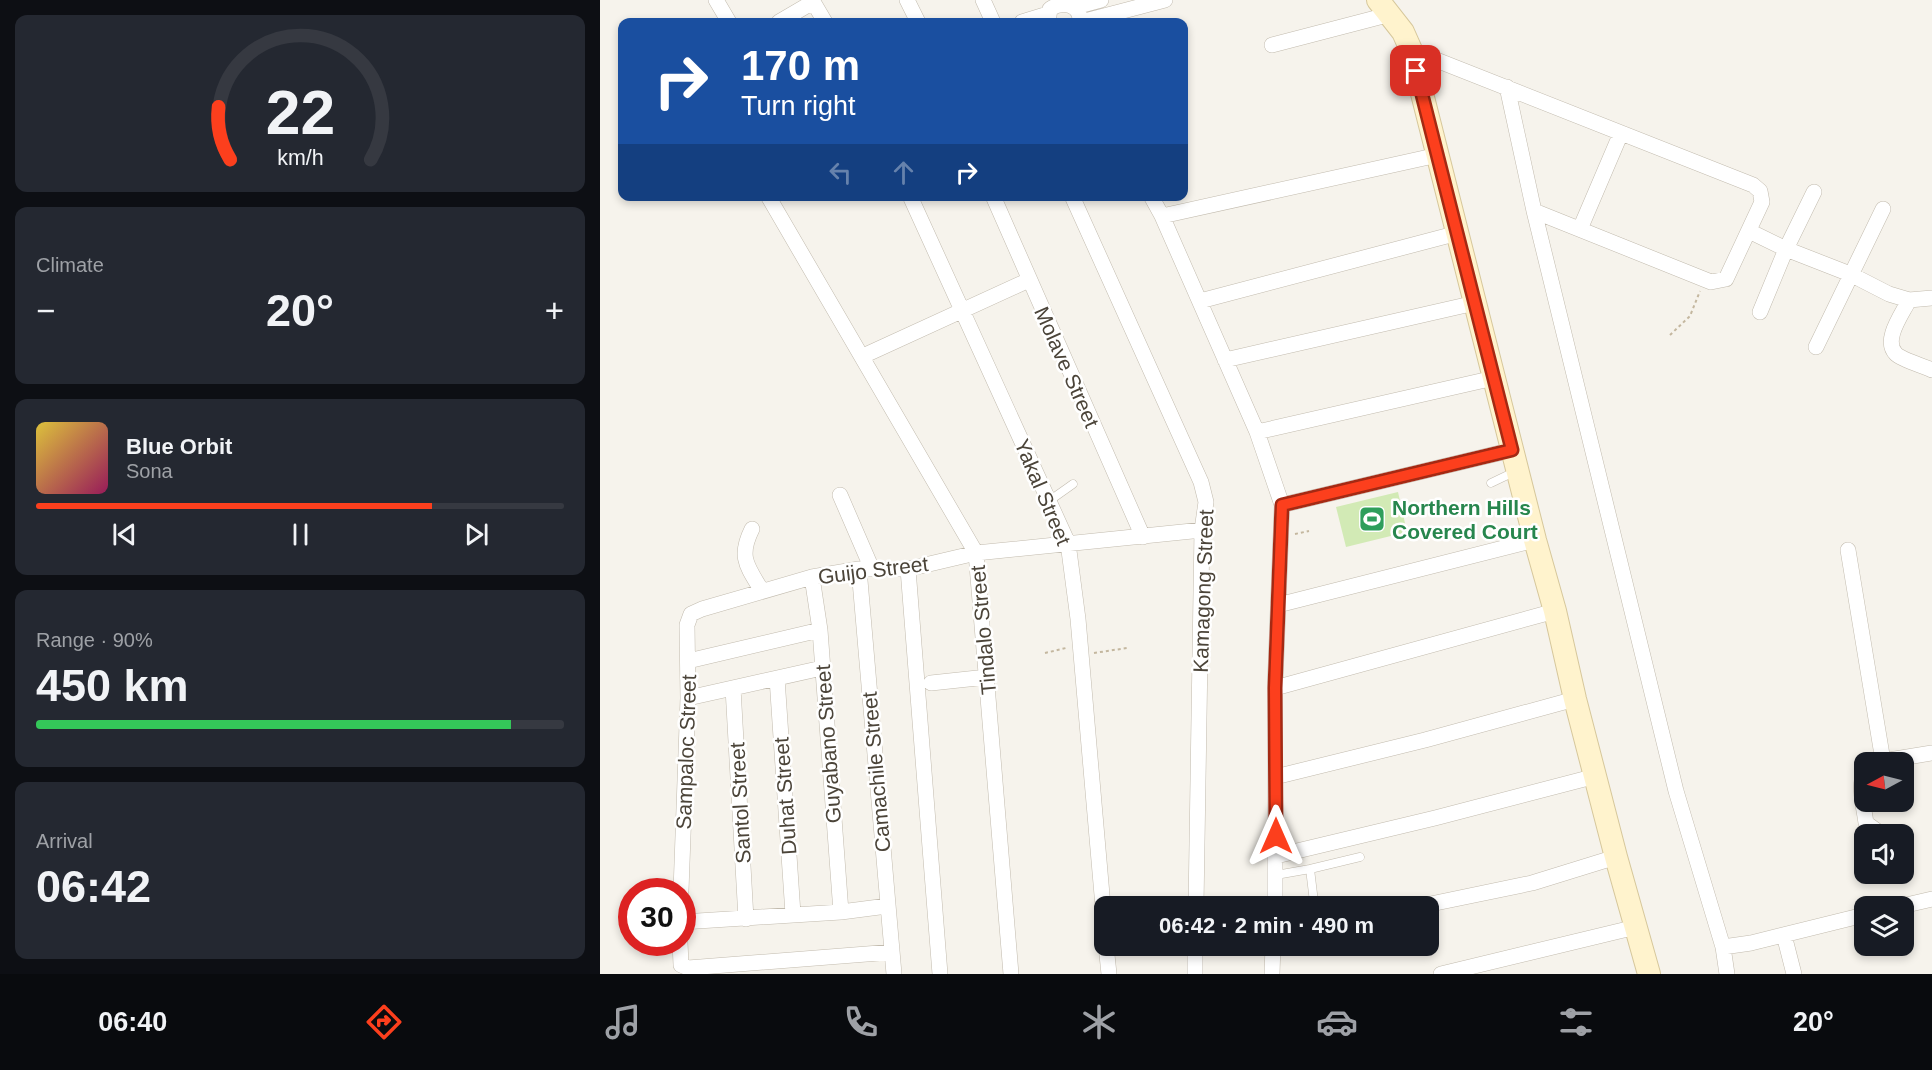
<!DOCTYPE html>
<html lang="en">
<head>
<meta charset="utf-8">
<style>
  :root { --surface:#171b24; --page:#242831; --text:#f1f3f6; --muted:#9ea1a6; --line:#363941; --accent:#fc3f1d }
  body { margin:0; font-family:Arial,sans-serif; background:var(--page); color:var(--text); height:100vh; display:flex; flex-direction:column; font-size:22px; white-space:nowrap }
  * { box-sizing:border-box; margin:0 }
  p { font-size:20px; color:var(--muted) }
  .icon { flex:none; width:33px; height:33px; fill:none; stroke:currentColor; stroke-width:2; stroke-linecap:round; stroke-linejoin:round }
  .map { position:relative; flex:1; overflow:hidden }
  .details { display:flex; flex-direction:column; gap:15px; padding:15px; background:#0d0f14; width:600px }
  .details>* { flex:none }
  .hud { position:absolute; left:18px; top:18px; width:570px; height:183px; border-radius:12px; box-shadow:0 3px 9px #0003; background:#1a4fa0; color:#fff; overflow:hidden }
  .needle { width:39px; rotate:263deg }
  .tools { position:absolute; left:1254px; top:752px; display:grid; gap:12px }
  .tools a { display:grid; place-items:center; width:60px; height:60px; border-radius:12px; background:var(--surface); box-shadow:0 3px 9px #0003; font-size:30px }
  .speed { position:absolute; left:18px; top:878px; display:flex; gap:12px; font-size:30px; font-weight:700; text-align:center }
  .speed>* { display:grid; place-content:center; width:78px; height:78px; border-radius:50%; background:var(--surface); box-shadow:0 3px 9px #0003; line-height:1 }
  .speed .limit { border:9px solid #d22; background:#fff; color:#111 }
  .pin { position:absolute; display:grid; place-items:center; width:51px; height:51px; color:#fff; margin:-26px; border-radius:12px; box-shadow:0 3px 9px #0006 }
  .me { position:absolute; width:66px; margin:-33px; rotate:0deg; stroke-linejoin:round; filter:drop-shadow(0 0 4px #0008) }
  .turn { display:flex; align-items:center; gap:21px; height:126px; padding:0 24px; font-size:27px }
  .turn .icon { width:78px; height:78px; stroke-width:2.5 }
  .turn b { display:block; font-size:42px; line-height:51px }
  .lanes { display:flex; align-items:center; height:57px; padding:0 24px; background:#0003; justify-content:center; gap:30px; direction:ltr }
  .lanes .off { opacity:.35 }
  .big { font-size:45px; font-weight:800; line-height:1.1 }
  .details .card { flex:1; display:flex; flex-direction:column; justify-content:center; gap:9px; min-width:0; padding:0 21px; border-radius:12px; background:var(--page) }
  .details .dial { align-items:center; gap:0 }
  .dial svg { height:156px; overflow:visible; fill:none; stroke:var(--line); stroke-width:7; stroke-linecap:round; text-anchor:middle }
  .dial text { fill:var(--text); stroke:none }
  .song { display:flex; align-items:center; gap:18px }
  .cover { width:72px; height:72px; border-radius:9px; background:linear-gradient(135deg,hsl(50 70% 55%),hsl(330 70% 35%)) }
  .played { height:6px; border-radius:3px; background:linear-gradient(90deg,var(--accent) 75%,var(--line) 75%) }
  .keys { display:flex; justify-content:space-around; direction:ltr }
  .heat { display:flex; justify-content:space-between; align-items:center; font-size:33px; direction:ltr }
  .charge { height:9px; border-radius:4px; background:linear-gradient(90deg,#34c759 90%,var(--line) 0) }
  .trip { position:absolute; left:494px; top:896px; width:345px; height:60px; border-radius:12px; background:var(--surface); box-shadow:0 3px 9px #0003; font-weight:800; line-height:60px; text-align:center }
  .tabs { display:flex; height:96px; justify-content:space-around; align-items:center; background:#090b0e; color:var(--muted) }
  .tabs .icon { width:42px; height:42px }
  .tabs .selected { color:var(--accent) }
  .tabs b { font-size:27px; color:var(--text) }
  main { display:flex; flex:1; min-height:0 }
  .map>svg:first-child { display:block }
  .green { fill:#d2eab5 }
  .lines { fill:none; stroke-linecap:round; stroke-linejoin:round }
  .lane-casing { stroke:#c2bbae; stroke-width:9 }
  .street-casing { stroke:#c2bbae; stroke-width:16 }
  .secondary-casing { stroke:#d6c79b; stroke-width:24 }
  .path { stroke:#c4b79f; stroke-width:2; stroke-dasharray:3 3; stroke-linecap:butt }
  .lane { stroke:#fff; stroke-width:8 }
  .street { stroke:#fff; stroke-width:15 }
  .secondary { stroke:#fff3cd; stroke-width:22 }
  .route-casing { stroke:#a42913; stroke-width:15 }
  .route { stroke:#fc3f1d; stroke-width:10 }
  .labels { text-anchor:middle; dominant-baseline:central; stroke-width:5; stroke-linejoin:round; paint-order:stroke }
  .street-label { font-size:21px; fill:#4b4439; stroke:#fff }
  .leisure-label { font-size:21px; font-weight:bold; fill:#27864d; stroke:#fff; text-anchor:start }
</style>
</head>
<body>
<main>
<section class="details">
<div class="card dial"><svg viewBox="0 0 100 80">
<path d="M14 69A42 42 0 1 1 86 69"/>
<path d="M14 69A42 42 0 0 1 8 42" stroke="#fc3f1d"/>
<text x="50" y="56" font-size="32" font-weight="700">22</text>
<text x="50" y="72" font-size="11">km/h</text>
</svg></div>
<div class="card"><p>Climate</p>
<div class="heat"><a>−</a><b class="big">20°</b><a>+</a></div>
</div>
<div class="card">
<div class="song"><i class="cover"></i><div><b>Blue Orbit</b><p>Sona</p></div></div>
<div class="played"></div>
<div class="keys"><svg class="icon" aria-label="previous" viewBox="0 0 24 24"><path d="M18 5L8 12l10 7zM5 5v14"/></svg><svg class="icon" aria-label="pause" viewBox="0 0 24 24"><path d="M8 5v14M16 5v14"/></svg><svg class="icon" aria-label="next" viewBox="0 0 24 24"><path d="M6 5l10 7-10 7zM19 5v14"/></svg></div>
</div>
<div class="card"><p>Range · 90%</p><b class="big">450 km</b><div class="charge"></div></div>
<div class="card"><p>Arrival</p><b class="big">06:42</b></div>
</section>
<div class="map">
<svg width="1332" height="974" viewBox="0 0 1332 974">
  <rect width="100%" height="100%" fill="#f6f3ec"/>
  <!-- green -->
  <path class="green" d="M798,492L807,532L746,547L736,507Z"/>
  <g class="lines">
    <defs>
      <path id="lane" d="M891,483L914,472
        M449,501L473,484
        M710,869L760,857
        M676,875L710,869L714,902L712,906"/>
      <path id="street" d="M116,0L129,22
        M212,0L225,22
        M307,0L318,22
        M383,0L393,22
        M472,0L475,7L501,0
        M179,22L213,2
        M422,22L448,14
        M448,22L450,9C464,0 481,5 480,22
        M481,22L565,0
        M672,45L791,14
        M811,50L1153,185L1160,191L1162,202L1126,279L1111,282L934,211
        M907,87L934,211L1076,791L1123,947L1127,974
        M168,196L376,553L411,974
        M310,196L468,543L478,619L504,918
        M393,196L543,537
        M472,196L601,482L606,502L602,530L596,906
        M551,196L562,216L657,432L682,505L675,688V906
        M562,216L838,155
        M980,229L1021,133
        M1149,231L1186,249L1250,274L1289,294L1309,300L1332,298
        M1309,300C1303,313 1282,340 1296,354C1302,360 1324,366 1332,370
        M600,301L858,233
        M1160,312L1186,249L1214,192
        M1216,347L1283,209
        M263,356L429,280
        M625,360L875,303
        M657,432L894,378
        M240,495L272,569
        M682,505L912,450
        M152,529C138,557 147,566 162,591
        M1248,550L1283,761L1332,753
        M259,569L294,974
        M308,569L340,974
        M212,577L220,630L241,912
        M678,605L935,540
        M88,661L220,630
        M177,678L193,914
        M331,683L387,677
        M133,688L146,919
        M675,688L955,611
        M88,698L222,668
        M1264,773C1258,786 1264,808 1266,823L1277,831L1287,834
        M675,777L825,740L975,699
        M676,856L835,818L996,776
        M81,891L88,698L87,625L91,614L102,609L212,577L259,569H308L376,553L602,530
        M821,906L932,883L1016,857
        M1302,906L1332,899
        M82,922L241,912L287,906
        M1184,935L1194,974
        M80,942L81,965L88,968L292,952
        M506,945L509,974
        M1123,947L1151,943L1264,915
        M595,974V945
        M672,974L673,945
        M841,974L1036,927"/>
      <path id="secondary" d="M778,0L803,32L811,50L935,540L955,611L975,699L1016,857L1049,974"/>
    </defs>
    <!-- lane casing -->
    <use href="#lane" class="lane-casing"/>
    <!-- street casing -->
    <use href="#street" class="street-casing"/>
    <!-- secondary casing -->
    <use href="#secondary" class="secondary-casing"/>
    <!-- path -->
    <path class="path" d="M1070,335L1090,316L1100,291
      M695,534L709,531
      M445,653L466,648
      M494,653L527,648"/>
    <!-- lane -->
    <use href="#lane" class="lane"/>
    <!-- street -->
    <use href="#street" class="street"/>
    <!-- secondary -->
    <use href="#secondary" class="secondary"/>
  </g>
  <g class="lines">
    <defs>
      <path id="route" d="M676,836L675,688L682,505L912,450L816,71"/>
    </defs>
    <!-- route casing -->
    <use href="#route" class="route-casing"/>
    <!-- route -->
    <use href="#route" class="route"/>
  </g>
  <!-- icons -->
  <defs>
    <symbol id="stadium-square" viewBox="-11 -11 22 22"><rect x="-9" y="-9" width="18" height="18" rx="4" fill="#2e9e5b" stroke="#fff"/><path d="M0-5a6.5 5 0 1 0 0 10a6.5 5 0 1 0 0-10ZM-3.5-1.8h7v3.6h-7Z" fill="#fff"/></symbol>
  </defs>
  <g fill-rule="evenodd">
    <use href="#stadium-square" x="757" y="504" width="30" height="30"/>
  </g>
  <g class="labels">
    <!-- street labels -->
    <g class="street-label">
      <text transform="translate(467 367) rotate(66)">Molave Street</text>
      <text transform="translate(443 492) rotate(67)">Yakal Street</text>
      <text transform="translate(273 570) rotate(-7)">Guijo Street</text>
      <text transform="translate(603 591) rotate(-88)">Kamagong Street</text>
      <text transform="translate(383 630) rotate(-95)">Tindalo Street</text>
      <text transform="translate(228 744) rotate(-94)">Guyabano Street</text>
      <text transform="translate(86 752) rotate(-88)">Sampaloc Street</text>
      <text transform="translate(276 772) rotate(-95)">Camachile Street</text>
      <text transform="translate(185 796) rotate(-94)">Duhat Street</text>
      <text transform="translate(140 803) rotate(-93)">Santol Street</text>
    </g>
    <!-- leisure labels -->
    <g class="leisure-label">
      <text x="792" y="507">Northern Hills<tspan x="792" dy="24">Covered Court</tspan></text>
    </g>
  </g>
</svg>
<div class="tools">
<a><svg class="needle" viewBox="-14 -14 28 28"><path d="M0-13l5 13h-10z" fill="#e53935"/><path d="M0 13l5-13h-10z" fill="#9ea1a6"/></svg></a>
<a><svg class="icon" aria-label="sound" viewBox="0 0 24 24"><path d="M4 9h4l5-4v14l-5-4H4zM17 9q2 3 0 6"/></svg></a>
<a><svg class="icon" aria-label="layers" viewBox="0 0 24 24"><path d="M12 4l9 5-9 5-9-5zM3 14l9 5 9-5"/></svg></a>
</div>
<div class="speed"><div class="limit">30</div></div>
<div class="pin" style="left:816px;top:71px;background:#d93025"><svg class="icon" aria-label="arrive" viewBox="0 0 24 24"><path d="M6 21V4h12l-3 4 3 4H6"/></svg></div>
<svg class="me" style="left:676px;top:836px" viewBox="-20 -20 40 40"><path d="M0-17L14 15 0 8-14 15z" fill="#fc3f1d" stroke="#fff" stroke-width="4"/></svg>
<div class="trip">06:42 · 2 min · 490 m</div>
<div class="hud">
<div class="turn"><svg class="icon" aria-label="right" viewBox="0 0 24 24"><path d="M7 20v-9h11M14 6l5 5-5 5"/></svg><div><b>170 m</b>Turn right</div></div>
<div class="lanes"><svg class="icon off" aria-label="left" viewBox="0 0 24 24"><path d="M17 20v-9H6M10 6l-5 5 5 5"/></svg><svg class="icon off" aria-label="ahead" viewBox="0 0 24 24"><path d="M12 20V5M6 11l6-6 6 6"/></svg><svg class="icon" aria-label="right" viewBox="0 0 24 24"><path d="M7 20v-9h11M14 6l5 5-5 5"/></svg></div>
</div>
</div>
</main>
<nav class="tabs">
<b>06:40</b>
<svg class="icon selected" aria-label="directions" viewBox="0 0 24 24"><path d="M12 3l9 9-9 9-9-9zM9 14v-3h6M13 9l2 2-2 2"/></svg>
<svg class="icon" aria-label="music" viewBox="0 0 24 24"><path d="M9 18V5l10-2v13"/><circle cx="6" cy="18" r="3"/><circle cx="16" cy="16" r="3"/></svg>
<svg class="icon" aria-label="phone" viewBox="0 0 24 24"><path d="M5 4h4l2 5-3 2q2 4 5 5l2-3 5 2v4C11 20 4 13 5 4z"/></svg>
<svg class="icon" aria-label="climate" viewBox="0 0 24 24"><path d="M12 3v18M4 7l16 10M4 17L20 7"/></svg>
<svg class="icon" aria-label="car" viewBox="0 0 24 24"><path d="M5 17H2v-5l4-1 3-4h7l3 4 3 1v5h-3M9 17h6M6 11h13"/><circle cx="7" cy="17" r="2"/><circle cx="17" cy="17" r="2"/></svg>
<svg class="icon" aria-label="filters" viewBox="0 0 24 24"><path d="M4 7h16M4 17h16"/><circle cx="9" cy="7" r="2"/><circle cx="15" cy="17" r="2"/></svg>
<b>20°</b>
</nav>
</body>
</html>
